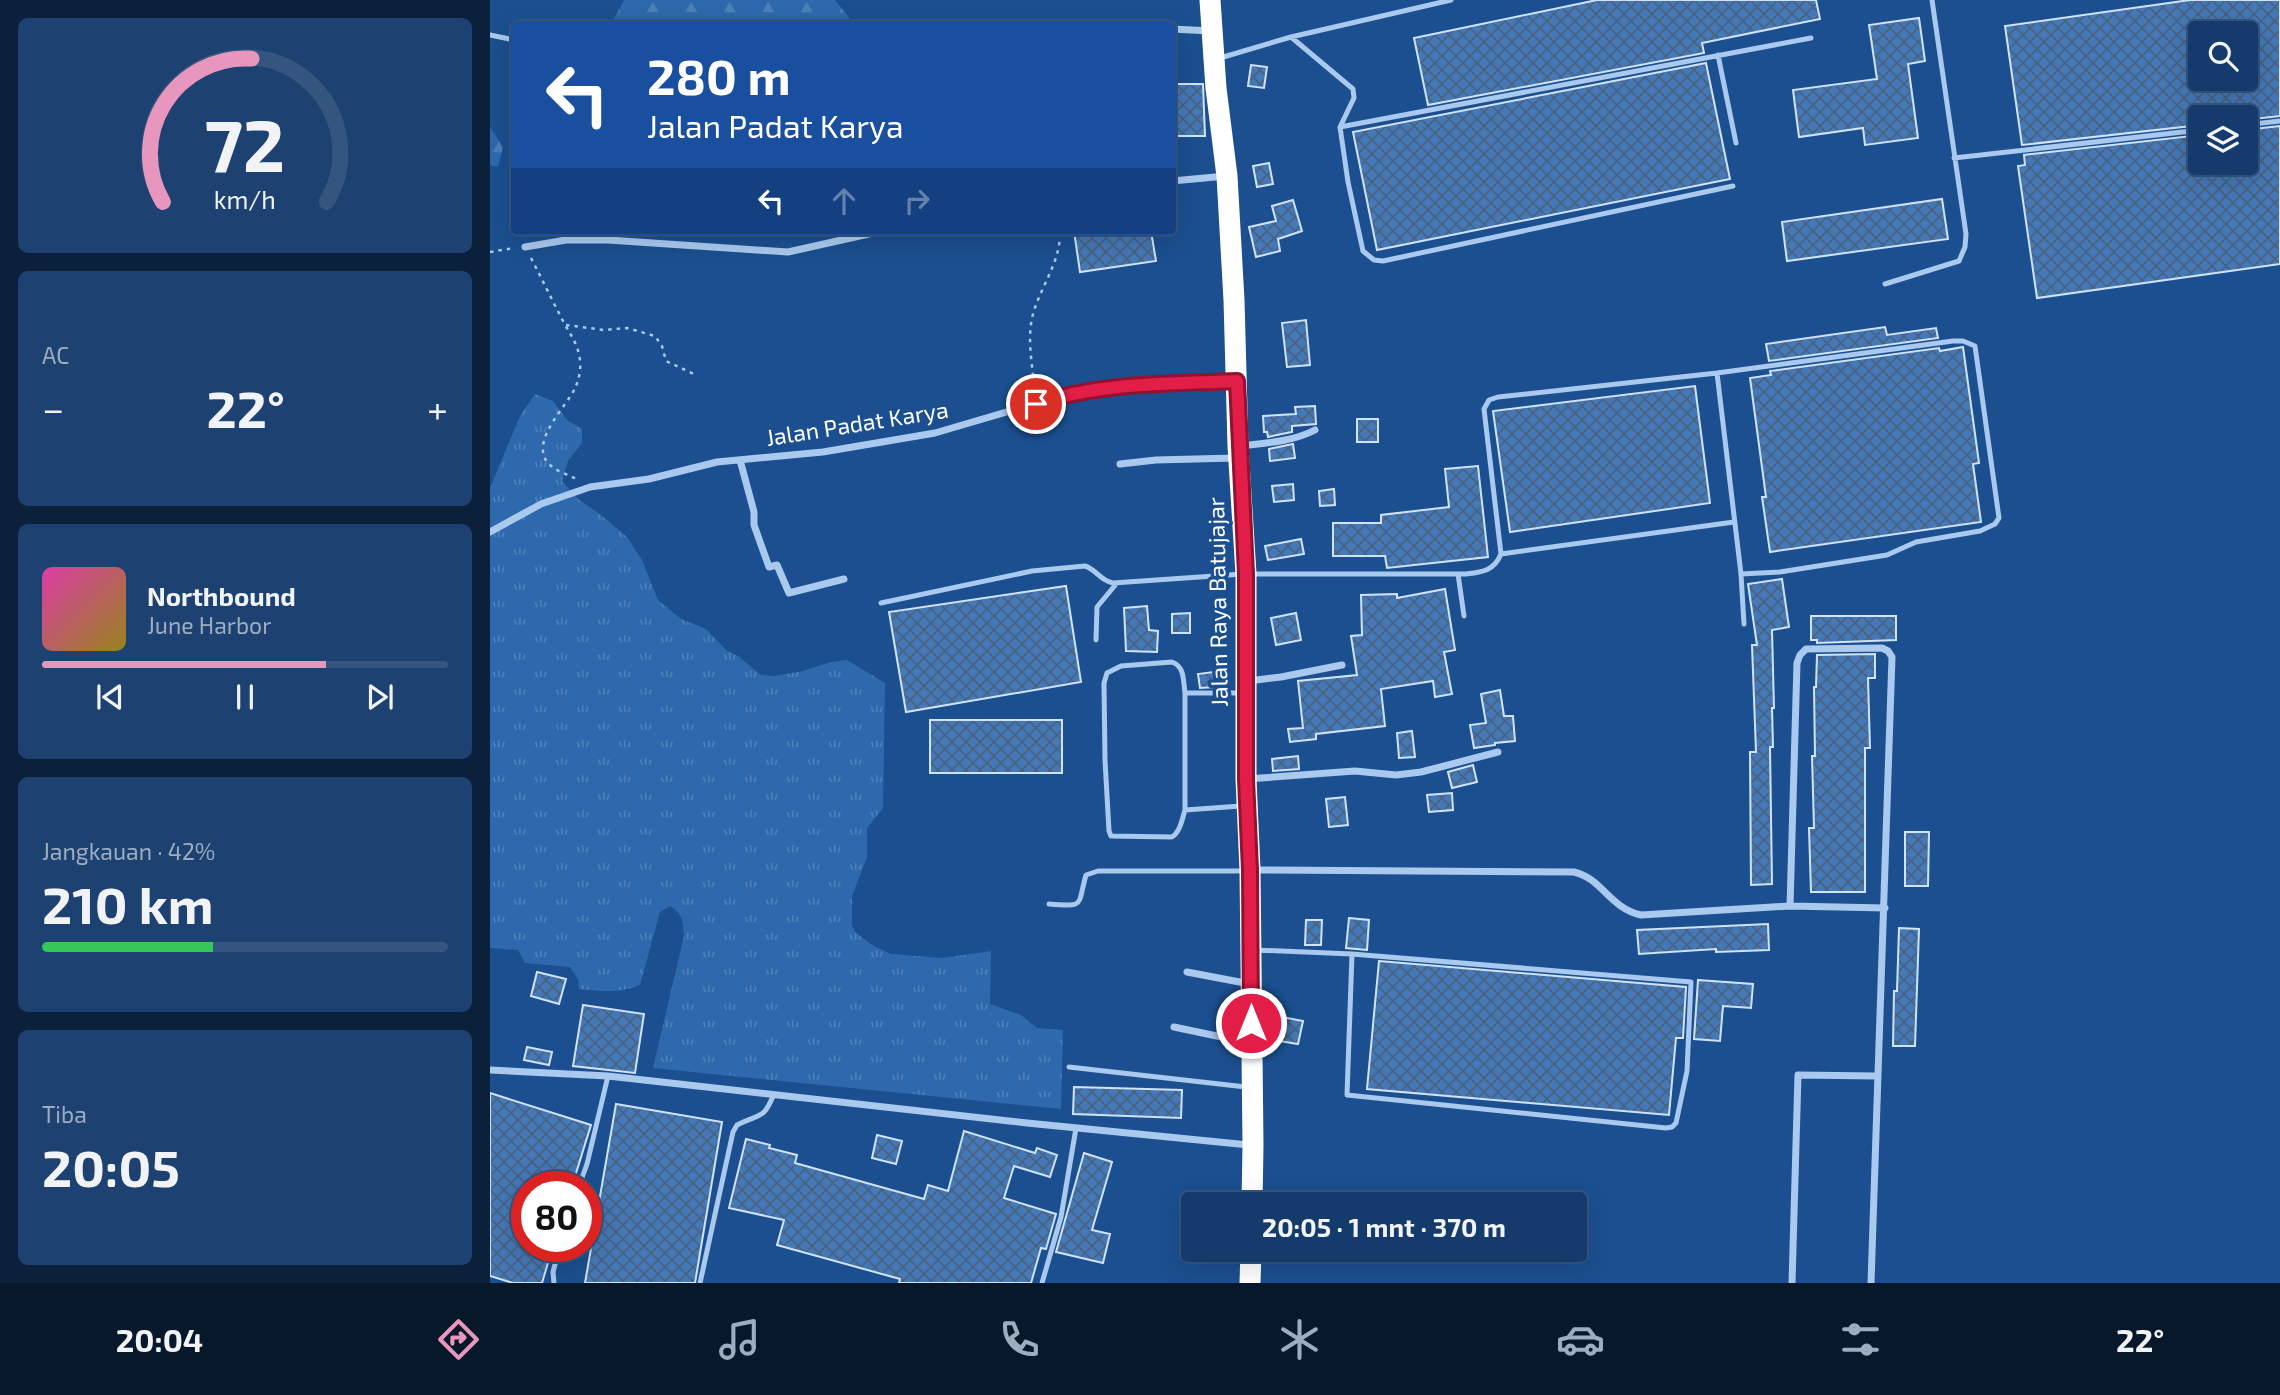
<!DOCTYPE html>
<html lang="id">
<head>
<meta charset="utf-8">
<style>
  :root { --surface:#143b6b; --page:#1d4271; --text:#f1f3f6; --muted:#9dadc1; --line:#33557e; --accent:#e797bd }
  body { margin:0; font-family:"Exo 2",sans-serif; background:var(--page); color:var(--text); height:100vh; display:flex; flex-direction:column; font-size:26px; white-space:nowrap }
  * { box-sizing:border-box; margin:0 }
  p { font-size:23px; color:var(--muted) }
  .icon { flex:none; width:38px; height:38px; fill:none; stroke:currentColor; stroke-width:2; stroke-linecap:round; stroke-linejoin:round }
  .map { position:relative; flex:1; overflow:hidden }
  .panel { display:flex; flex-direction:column; gap:18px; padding:18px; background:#0b203b; width:490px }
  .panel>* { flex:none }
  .top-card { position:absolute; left:21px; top:21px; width:665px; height:214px; border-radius:7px; box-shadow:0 7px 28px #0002,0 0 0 2px var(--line); background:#1a4fa0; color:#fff; overflow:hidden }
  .controls { position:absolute; left:1698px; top:21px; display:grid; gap:14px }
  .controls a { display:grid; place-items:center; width:70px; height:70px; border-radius:7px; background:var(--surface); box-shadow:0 7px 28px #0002,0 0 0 2px var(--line); font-size:35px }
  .speed { position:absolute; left:21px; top:1171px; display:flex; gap:14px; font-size:35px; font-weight:700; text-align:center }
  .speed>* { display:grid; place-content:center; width:91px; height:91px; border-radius:50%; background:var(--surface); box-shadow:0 7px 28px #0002,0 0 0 2px var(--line); line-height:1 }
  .speed .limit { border:10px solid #d22; background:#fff; color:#111 }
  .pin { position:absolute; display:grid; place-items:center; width:60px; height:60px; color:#fff; margin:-30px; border:4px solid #fff; border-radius:50%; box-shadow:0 2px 7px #0007 }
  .me { position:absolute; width:77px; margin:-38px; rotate:0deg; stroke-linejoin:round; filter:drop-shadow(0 0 5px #0008) }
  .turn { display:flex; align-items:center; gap:24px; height:147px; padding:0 21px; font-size:32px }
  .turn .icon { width:91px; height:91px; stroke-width:2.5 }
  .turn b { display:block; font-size:49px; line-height:60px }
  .lanes { display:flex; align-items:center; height:66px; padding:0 21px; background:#0003; justify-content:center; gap:35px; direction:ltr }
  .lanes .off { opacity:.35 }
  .big { font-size:52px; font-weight:700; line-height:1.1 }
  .panel .tile { flex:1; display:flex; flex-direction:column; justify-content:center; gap:10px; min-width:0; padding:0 24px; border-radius:10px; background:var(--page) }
  .panel .dial { align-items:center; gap:0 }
  .dial svg { height:182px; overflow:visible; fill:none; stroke:var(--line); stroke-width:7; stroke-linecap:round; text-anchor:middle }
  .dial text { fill:var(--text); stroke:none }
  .song { display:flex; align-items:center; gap:21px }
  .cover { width:84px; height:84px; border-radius:10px; background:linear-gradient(135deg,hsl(320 70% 55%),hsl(50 70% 35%)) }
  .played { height:7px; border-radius:4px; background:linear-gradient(90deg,var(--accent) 70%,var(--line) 70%) }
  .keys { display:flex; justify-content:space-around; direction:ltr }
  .heat { display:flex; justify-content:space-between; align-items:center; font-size:38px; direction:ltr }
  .charge { height:10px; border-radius:5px; background:linear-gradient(90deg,#34c759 42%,var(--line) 0) }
  .trip { position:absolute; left:691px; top:1192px; width:406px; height:70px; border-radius:7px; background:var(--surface); box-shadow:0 7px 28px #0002,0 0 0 2px var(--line); font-weight:700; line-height:70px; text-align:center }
  .menu { display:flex; height:112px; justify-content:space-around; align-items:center; background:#08182b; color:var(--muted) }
  .menu .icon { width:49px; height:49px }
  .menu .selected { color:var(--accent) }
  .menu b { font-size:32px; color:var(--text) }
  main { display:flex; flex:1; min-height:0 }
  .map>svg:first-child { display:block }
  .grass { fill:url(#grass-tufts) }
  .forest { fill:url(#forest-firs) }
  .building { fill:url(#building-cross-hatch); stroke:#cfe3fa; stroke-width:2; fill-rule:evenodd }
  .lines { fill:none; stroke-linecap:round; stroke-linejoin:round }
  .path { stroke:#a9c9ee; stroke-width:2.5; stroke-dasharray:3.5 5; stroke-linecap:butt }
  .lane { stroke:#a9c9ee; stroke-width:5 }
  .street { stroke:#a9c9ee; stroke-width:7 }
  .highway { stroke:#fff; stroke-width:21 }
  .route-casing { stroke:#92132f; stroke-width:18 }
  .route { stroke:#e11d48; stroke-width:12 }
  .labels { text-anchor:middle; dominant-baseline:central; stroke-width:7; stroke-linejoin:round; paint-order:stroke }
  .street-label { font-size:23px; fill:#fff; stroke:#1b4f8f }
</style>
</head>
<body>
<main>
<section class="panel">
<div class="tile dial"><svg viewBox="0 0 100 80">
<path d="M14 69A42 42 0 1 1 86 69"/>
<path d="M14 69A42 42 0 0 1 53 6" stroke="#e797bd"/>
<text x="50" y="56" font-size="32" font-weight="700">72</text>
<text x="50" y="72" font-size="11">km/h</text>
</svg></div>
<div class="tile"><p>AC</p>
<div class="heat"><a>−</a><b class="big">22°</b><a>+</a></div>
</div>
<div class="tile">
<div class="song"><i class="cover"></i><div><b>Northbound</b><p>June Harbor</p></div></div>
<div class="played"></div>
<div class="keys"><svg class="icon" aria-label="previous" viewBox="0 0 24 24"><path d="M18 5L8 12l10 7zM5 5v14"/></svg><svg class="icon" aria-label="pause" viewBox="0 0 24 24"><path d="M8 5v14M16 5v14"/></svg><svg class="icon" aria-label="next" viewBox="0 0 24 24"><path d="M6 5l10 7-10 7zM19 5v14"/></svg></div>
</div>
<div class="tile"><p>Jangkauan · 42%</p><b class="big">210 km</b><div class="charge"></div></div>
<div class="tile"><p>Tiba</p><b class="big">20:05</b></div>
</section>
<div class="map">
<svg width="1790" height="1283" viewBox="0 0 1790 1283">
  <defs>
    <pattern id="grass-tufts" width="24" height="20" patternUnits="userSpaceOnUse" patternTransform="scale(1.75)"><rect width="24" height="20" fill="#2e69ad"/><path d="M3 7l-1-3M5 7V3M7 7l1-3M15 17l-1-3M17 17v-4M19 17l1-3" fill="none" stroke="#4d80b9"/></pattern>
    <pattern id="forest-firs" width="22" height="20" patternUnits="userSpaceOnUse" patternTransform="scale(1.75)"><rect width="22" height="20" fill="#2e69ad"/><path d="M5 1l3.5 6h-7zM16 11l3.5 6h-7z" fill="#4d80b9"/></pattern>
    <pattern id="building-cross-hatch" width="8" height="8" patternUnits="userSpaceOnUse" patternTransform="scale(1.75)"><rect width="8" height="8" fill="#4478b7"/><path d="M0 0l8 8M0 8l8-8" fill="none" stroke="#486282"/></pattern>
  </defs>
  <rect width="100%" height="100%" fill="#1b4f8f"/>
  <!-- grass -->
  <path class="grass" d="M45,394L63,401L77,420L92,429V443L78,461L72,481L88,499L111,515L137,537L152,560L168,600L191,619L216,629L236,650L248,656L271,675L285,676L313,671L341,662L357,660L395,683L393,808L377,828V857L362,896V925L365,932L382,945L401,954L452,958L501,951L500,1004L531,1015L547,1028L573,1030L571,1109L163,1068L194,936C193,921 193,914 180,906L170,912L150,985C129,994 111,991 89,989L88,979L80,967L35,963L28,950L0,948V488L30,416Z"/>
  <!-- forest -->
  <path class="forest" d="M134,0H345L360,19L359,24H121Z
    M0,127L13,147L8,167L0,165Z"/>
  <!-- building -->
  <path class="building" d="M1107,0H1326L1330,19L1212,43L1214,53L938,105L924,38Z
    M1700,0H1790V116L1755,120V114L1710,117V125L1532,145L1515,26ZM1710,33H1755V79H1710Z
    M1429,18L1435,61L1418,64L1428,138L1375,145L1373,128L1309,137L1303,90L1387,79L1379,25Z
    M1216,63L1240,179L887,250L863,132Z
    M761,65L777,67L774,88L758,86Z
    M682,84H713L715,136H682Z
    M1790,126V264L1547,298L1528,166L1535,165L1534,155L1710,135V163H1755V130Z
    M779,163L783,184L767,187L763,166Z
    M1452,199L1458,239L1297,261L1292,222Z
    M803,200L812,231L788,239L790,251L766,257L759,227L786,221L782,206Z
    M584,231H661L666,261L590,272Z
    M816,320L820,365L797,367L792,323Z
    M1395,327L1397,335L1446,328L1448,338L1279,361L1276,344Z
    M1473,347L1489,463L1483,464L1491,522L1280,552L1272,497H1276L1260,378L1281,375L1280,371L1449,348L1450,351Z
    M1205,386L1220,503L1020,532L1003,411Z
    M825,406L826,424L802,426V432L787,435L778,437L777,432H774L773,416L806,414L805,407Z
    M867,419H888V442H867Z
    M803,444L805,458L780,461L779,449Z
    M988,466L998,557L897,568L895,556H843V523H891V515L959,507L955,469Z
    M803,484L804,500L784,502L782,486Z
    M844,489L845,505L830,506L829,491Z
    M811,539L814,554L778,560L775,546Z
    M1292,579L1299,627L1282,630L1284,708H1282L1283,747H1280L1282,884L1261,885L1260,752H1266L1262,645H1267L1258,584Z
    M576,586L591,682L416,712L399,612Z
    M955,589L965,650L954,652L962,694L945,697L943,681L891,689L895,726L826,734V739L800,742L798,729L813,728L808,681L867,675L861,636L872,635L871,595L907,594V598Z
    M657,606L659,630L668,631L667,652L636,651L634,608Z
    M700,613V633H682V614Z
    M806,613L811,640L786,645L781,618Z
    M1321,616H1406V640L1327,643V640H1321Z
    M1385,654V678H1378L1380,748H1375V892H1321L1319,828H1324L1322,756H1325L1324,687H1326L1327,655Z
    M723,672L725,687L710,688L708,674Z
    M1010,690L1014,716H1023L1025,741L1005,743V745L984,748L980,725L996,723L991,694Z
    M440,720H572V773H440Z
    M922,731L925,757L909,758L907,733Z
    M808,756L809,769L783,771L782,759Z
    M983,765L987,782L962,788L958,772Z
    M962,793L963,810L939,812L937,795Z
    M855,797L858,825L839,827L836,799Z
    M1415,832H1439L1438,886H1415Z
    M859,918L879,920L877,950L856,948Z
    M816,920H832L831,945H815Z
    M1278,924L1279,950L1226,952V949L1149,954L1147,930Z
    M1409,928L1429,929L1425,1046H1403L1404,991H1407Z
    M889,961L1196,987L1193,1038H1186L1179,1115L877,1089Z
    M47,972L76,979L69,1004L41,996Z
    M1208,980L1263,984L1261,1008L1233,1006L1230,1041L1204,1039Z
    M93,1005L154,1014L145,1073L83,1066Z
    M787,1016L813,1021L808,1044L783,1040Z
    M37,1047L62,1052L59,1065L34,1060Z
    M584,1087L692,1090L691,1118L583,1114Z
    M0,1093L101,1125L82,1186H37V1246H63L52,1283H23L0,1276Z
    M126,1104L232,1122L205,1283H95Z
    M474,1131L545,1153L547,1148L567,1155L560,1177L524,1166L514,1198L566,1214L556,1249L551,1248L541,1283H409L410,1279L287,1245L294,1220L239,1208L256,1139L280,1145L279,1148L307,1155L305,1163L434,1199L438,1185L458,1191Z
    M387,1135L412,1141L406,1164L382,1158Z
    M594,1153L622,1162L602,1230L620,1234L613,1263L566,1252Z"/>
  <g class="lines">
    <!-- path -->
    <path class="path" d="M0,252L24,248
      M41,258C52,279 62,300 73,321C80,334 88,344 90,360C91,369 89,379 86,386C78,406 39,440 58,463C65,471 77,474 86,479
      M76,325L114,330L137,328L165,336L172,346L176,361L206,375
      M545,393C543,368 537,343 542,318C549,288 571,263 570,231"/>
    <!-- lane -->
    <path class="lane" d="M0,35L24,40
      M801,37L863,89L864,98L850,127L1321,38
      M1228,55L1246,143
      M730,58L801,37L961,0
      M1755,125L1790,121
      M850,127L858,182L873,251L884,260L893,261L1243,186
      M1464,158L1710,130
      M75,231L76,240
      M1395,284L1469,261L1475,247L1476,234L1442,0
      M1227,373L1251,574L1254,624
      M1011,554L1244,522
      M762,574H976C992,572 1004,571 1011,554L994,409L999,400L1008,397L1227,373L1463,341H1473L1485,346L1509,518L1505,524L1490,531L1426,542L1397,555L1290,572L1251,574
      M968,574L974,616
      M391,603L542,571L595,566C606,569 610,581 623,583L753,574
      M606,640L607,607L627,583
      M751,806L695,810V693H753
      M695,810C692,820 690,832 682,837L621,836L619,831L615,760L614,683L617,673L631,666L682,662C695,667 693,680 695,693
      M559,904C596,907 587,906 596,875L608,871H756
      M765,950L862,954L1201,982L1197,1071L1186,1123L1182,1127L1176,1128L857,1095L862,954
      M579,1067L756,1087
      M89,1186L97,1164L118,1076
      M64,1283L63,1272L70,1246
      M210,1283L243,1132L247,1125C270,1113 273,1121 284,1094
      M552,1283L571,1217L586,1128"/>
    <!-- street -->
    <path class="street" d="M572,24H582
      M682,29L721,31
      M682,181L736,176
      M35,247L76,240H118L298,252L392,231
      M749,446C775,443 802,442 825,430
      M250,460L264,512V525L279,567L287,565L299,593L354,579
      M630,464L666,460L745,458
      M0,532L51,504L100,487L159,479L227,462L333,452L445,433L568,397L625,386L745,381
      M758,681L791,677L852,665
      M757,779L865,771L906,775L931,772L1008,752
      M763,870L1084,872C1113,879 1118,907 1151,915L1300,906L1395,908
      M1300,906L1307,663L1310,655L1316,649L1392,648L1398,651L1402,657L1381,1283
      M697,972L760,984
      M684,1027L760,1043
      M0,1070L118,1076L537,1123L759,1145
      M1302,1283L1308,1075L1387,1076"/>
    <!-- highway -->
    <path class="highway" d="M720,0L726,88L737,176L744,300L748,446L756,574V779L760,870L763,1145L762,1204
      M760,1283L761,1250"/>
  </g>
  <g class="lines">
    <defs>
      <path id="route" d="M546,404C611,382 679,384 747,381L756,574V779L760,870L761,1023"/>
    </defs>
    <!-- route casing -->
    <use href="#route" class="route-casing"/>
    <!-- route -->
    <use href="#route" class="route"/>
  </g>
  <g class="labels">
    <!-- street labels -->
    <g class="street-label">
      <text transform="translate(367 423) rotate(-9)">Jalan Padat Karya</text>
      <text transform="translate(727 602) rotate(-91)">Jalan Raya Batujajar</text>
    </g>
  </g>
</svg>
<div class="controls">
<a><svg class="icon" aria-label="search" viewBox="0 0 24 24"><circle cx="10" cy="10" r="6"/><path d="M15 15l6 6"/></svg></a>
<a><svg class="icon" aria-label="layers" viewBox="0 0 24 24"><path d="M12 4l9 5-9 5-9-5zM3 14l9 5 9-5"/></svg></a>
</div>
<div class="speed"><div class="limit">80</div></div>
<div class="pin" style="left:546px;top:404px;background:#d93025"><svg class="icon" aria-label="arrive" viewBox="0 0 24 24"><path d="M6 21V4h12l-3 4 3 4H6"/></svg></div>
<svg class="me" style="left:761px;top:1023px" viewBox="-20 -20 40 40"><circle r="17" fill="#e11d48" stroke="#fff" stroke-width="3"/><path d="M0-11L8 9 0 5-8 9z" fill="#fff"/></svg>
<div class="trip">20:05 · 1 mnt · 370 m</div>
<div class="top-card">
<div class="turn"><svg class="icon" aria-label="left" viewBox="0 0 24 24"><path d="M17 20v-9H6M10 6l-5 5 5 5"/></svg><div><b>280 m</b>Jalan Padat Karya</div></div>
<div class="lanes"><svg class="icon" aria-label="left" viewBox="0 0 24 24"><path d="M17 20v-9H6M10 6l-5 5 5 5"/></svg><svg class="icon off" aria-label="ahead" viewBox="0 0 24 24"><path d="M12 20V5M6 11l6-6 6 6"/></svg><svg class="icon off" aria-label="right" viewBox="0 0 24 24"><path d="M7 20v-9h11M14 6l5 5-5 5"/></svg></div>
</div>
</div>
</main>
<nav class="menu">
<b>20:04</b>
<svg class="icon selected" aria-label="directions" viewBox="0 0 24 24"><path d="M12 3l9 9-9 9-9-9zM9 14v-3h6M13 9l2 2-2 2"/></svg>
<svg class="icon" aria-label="music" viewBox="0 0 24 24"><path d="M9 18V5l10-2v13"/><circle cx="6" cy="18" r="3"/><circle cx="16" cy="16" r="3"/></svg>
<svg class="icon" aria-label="phone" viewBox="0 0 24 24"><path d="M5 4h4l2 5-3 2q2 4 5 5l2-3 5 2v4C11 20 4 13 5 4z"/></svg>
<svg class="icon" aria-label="climate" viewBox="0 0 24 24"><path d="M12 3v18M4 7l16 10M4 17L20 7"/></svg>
<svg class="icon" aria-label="car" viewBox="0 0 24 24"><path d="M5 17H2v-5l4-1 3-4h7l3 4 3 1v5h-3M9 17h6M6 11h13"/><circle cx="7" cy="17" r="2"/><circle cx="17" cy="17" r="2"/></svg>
<svg class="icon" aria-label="filters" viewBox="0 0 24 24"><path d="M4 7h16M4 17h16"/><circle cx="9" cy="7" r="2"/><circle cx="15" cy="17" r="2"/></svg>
<b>22°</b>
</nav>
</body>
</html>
